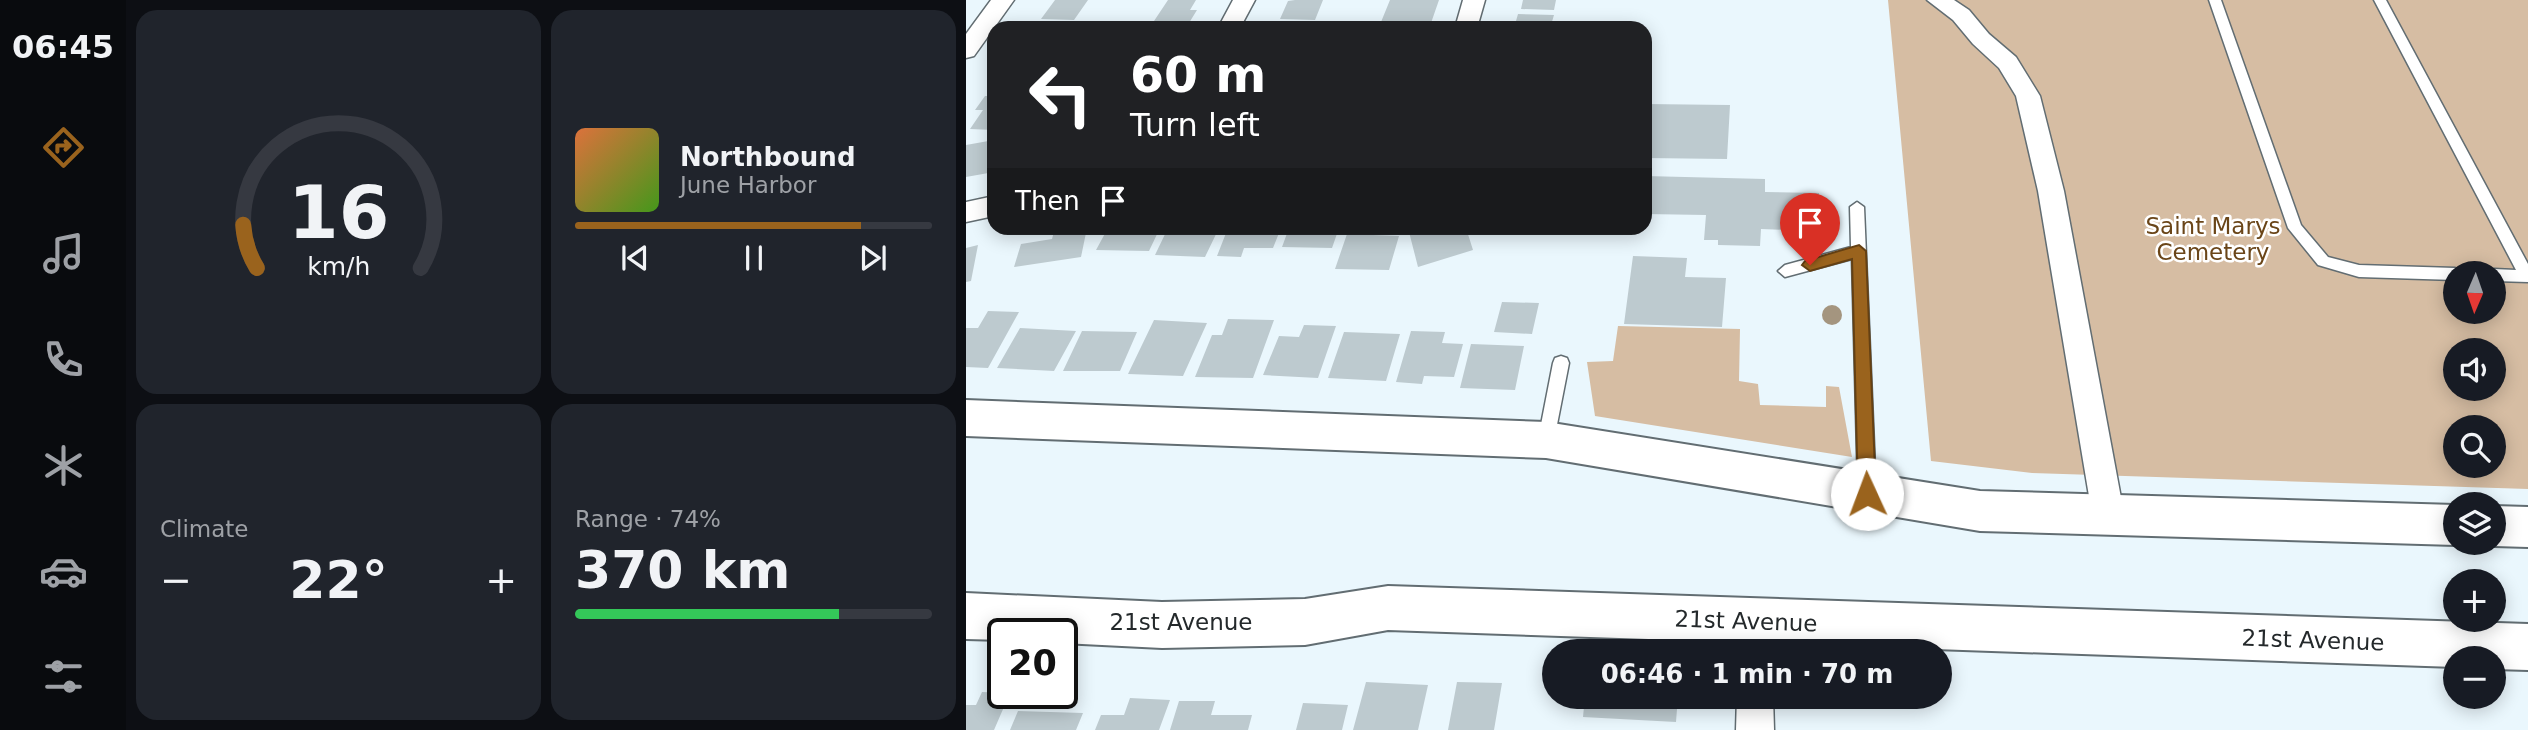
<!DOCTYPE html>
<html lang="en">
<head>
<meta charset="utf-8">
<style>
  :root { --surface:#171b24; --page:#20242c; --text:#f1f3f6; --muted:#9ea1a6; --line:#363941; --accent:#9a631d }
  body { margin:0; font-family:"DejaVu Sans",sans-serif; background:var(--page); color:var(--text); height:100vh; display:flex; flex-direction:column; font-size:26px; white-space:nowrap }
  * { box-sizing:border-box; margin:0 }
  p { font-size:23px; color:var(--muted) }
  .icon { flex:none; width:38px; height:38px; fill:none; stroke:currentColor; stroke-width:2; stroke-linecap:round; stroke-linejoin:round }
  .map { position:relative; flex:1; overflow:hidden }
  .sheet { display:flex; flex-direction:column; gap:10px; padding:10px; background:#0d0f14; width:840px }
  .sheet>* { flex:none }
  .banner { position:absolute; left:21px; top:21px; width:665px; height:214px; border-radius:21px; box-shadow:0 4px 18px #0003; background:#202124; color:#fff; overflow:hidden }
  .needle { width:46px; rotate:182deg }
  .tools { position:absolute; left:1477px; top:261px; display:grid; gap:14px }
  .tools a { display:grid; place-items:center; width:63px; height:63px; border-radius:50%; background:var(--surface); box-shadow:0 4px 18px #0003; font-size:35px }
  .speed { position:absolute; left:21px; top:618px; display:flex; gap:14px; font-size:35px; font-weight:700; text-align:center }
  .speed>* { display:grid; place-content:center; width:91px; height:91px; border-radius:50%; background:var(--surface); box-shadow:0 4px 18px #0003; line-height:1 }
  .speed .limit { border:4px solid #111; border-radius:10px; background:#fff; color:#111 }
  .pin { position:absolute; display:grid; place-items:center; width:60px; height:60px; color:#fff; margin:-72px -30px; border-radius:50% 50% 50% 0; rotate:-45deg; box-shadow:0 0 7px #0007 }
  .pin .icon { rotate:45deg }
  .me { position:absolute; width:77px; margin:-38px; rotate:358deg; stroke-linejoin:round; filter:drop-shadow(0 0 5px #0008) }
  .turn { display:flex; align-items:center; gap:24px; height:147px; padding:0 28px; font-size:32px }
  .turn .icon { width:91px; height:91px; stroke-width:2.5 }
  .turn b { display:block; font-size:49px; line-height:60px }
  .then { display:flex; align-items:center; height:66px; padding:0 28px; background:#0003; gap:14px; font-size:26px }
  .big { font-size:52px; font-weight:700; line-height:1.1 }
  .sheet .tile { flex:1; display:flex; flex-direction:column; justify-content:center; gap:10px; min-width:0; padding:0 24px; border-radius:21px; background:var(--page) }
  .sheet .dial { align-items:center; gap:0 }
  .dial svg { height:182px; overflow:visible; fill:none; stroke:var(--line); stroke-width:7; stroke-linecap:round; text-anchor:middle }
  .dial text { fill:var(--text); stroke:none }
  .song { display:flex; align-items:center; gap:21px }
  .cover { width:84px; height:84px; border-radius:10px; background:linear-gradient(135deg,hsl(20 70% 55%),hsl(100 70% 35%)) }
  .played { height:7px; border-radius:4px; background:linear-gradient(90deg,var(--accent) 80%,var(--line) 80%) }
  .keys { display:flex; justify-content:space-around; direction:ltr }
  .heat { display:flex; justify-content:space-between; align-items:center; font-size:38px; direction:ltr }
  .charge { height:10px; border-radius:5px; background:linear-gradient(90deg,#34c759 74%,var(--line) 0) }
  .sheet .tiles { flex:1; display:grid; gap:10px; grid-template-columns:repeat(2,1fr) }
  .trip { position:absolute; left:576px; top:639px; width:410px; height:70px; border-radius:35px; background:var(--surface); box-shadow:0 4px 18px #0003; font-weight:700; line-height:70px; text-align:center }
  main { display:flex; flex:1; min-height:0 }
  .tab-bar { display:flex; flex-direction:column; width:126px; justify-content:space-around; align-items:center; background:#090b0e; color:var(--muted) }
  .tab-bar .icon { width:49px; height:49px }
  .tab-bar .current { color:var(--accent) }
  .tab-bar b { font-size:32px; color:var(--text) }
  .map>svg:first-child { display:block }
  .green { fill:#d6bda3; fill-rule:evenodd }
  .building { fill:#bdcacf }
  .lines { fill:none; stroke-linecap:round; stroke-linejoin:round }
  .service-casing { stroke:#626d72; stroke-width:3 }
  .minor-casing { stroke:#626d72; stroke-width:3 }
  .tertiary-casing { stroke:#626d72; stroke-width:4 }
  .service { fill:#fff; fill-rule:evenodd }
  .minor { fill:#fff; fill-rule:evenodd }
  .tertiary { fill:#fff; fill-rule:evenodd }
  .tree { fill:#a4957f }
  .route { fill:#9a631d; stroke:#644013; stroke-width:2 }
  .labels { text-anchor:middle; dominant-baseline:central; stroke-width:5; stroke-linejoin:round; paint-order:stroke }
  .park-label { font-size:23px; fill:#6a4518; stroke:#fff }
  .street-label { font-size:23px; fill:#24292b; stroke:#fff }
</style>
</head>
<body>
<main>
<nav class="tab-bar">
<b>06:45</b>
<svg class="icon current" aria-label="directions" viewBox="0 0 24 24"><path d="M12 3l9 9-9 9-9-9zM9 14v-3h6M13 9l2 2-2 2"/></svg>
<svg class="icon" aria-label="music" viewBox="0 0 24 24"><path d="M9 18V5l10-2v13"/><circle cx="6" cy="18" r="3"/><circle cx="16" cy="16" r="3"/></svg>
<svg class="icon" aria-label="phone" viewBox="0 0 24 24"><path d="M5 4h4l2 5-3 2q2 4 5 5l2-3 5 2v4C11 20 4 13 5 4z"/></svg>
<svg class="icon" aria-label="climate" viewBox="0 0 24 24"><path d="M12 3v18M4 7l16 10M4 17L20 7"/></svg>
<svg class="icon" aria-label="car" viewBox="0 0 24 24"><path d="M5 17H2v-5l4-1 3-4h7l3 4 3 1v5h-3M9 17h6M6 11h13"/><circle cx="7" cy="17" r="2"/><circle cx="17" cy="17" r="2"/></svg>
<svg class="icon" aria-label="filters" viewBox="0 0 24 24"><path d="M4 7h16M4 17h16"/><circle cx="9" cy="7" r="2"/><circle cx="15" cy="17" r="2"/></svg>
</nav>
<section class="sheet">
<div class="tiles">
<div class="tile dial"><svg viewBox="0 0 100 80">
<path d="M14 69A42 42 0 1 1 86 69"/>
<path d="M14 69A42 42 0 0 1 8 50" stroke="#9a631d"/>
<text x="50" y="56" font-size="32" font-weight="700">16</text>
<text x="50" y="72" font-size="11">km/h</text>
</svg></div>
<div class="tile">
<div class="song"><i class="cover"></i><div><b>Northbound</b><p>June Harbor</p></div></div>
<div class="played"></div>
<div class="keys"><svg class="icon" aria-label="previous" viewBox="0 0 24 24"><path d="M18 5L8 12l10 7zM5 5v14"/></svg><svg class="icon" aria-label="pause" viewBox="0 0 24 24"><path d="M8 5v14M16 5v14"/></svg><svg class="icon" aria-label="next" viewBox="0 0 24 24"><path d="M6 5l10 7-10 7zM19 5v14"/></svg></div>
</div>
<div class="tile"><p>Climate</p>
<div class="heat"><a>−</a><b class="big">22°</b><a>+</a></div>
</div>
<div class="tile"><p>Range · 74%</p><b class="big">370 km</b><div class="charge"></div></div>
</div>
</section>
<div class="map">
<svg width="1562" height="730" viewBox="0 0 1562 730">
  <rect width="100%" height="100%" fill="#eaf7fd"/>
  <!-- green -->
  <path class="green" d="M922,0H1562V489L1066,473L965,461ZM1489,273H1528V312H1489ZM1489,350H1528V388H1489ZM1489,427H1528V466H1489Z
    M652,326L774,329L773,381L792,384L794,405L860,407V386L873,387L886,457L629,416L621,362L647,361Z"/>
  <!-- building -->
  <path class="building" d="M89,0H122L108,20L75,19Z
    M202,0H230L224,10H231L223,23L188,21Z
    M329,0H357L349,20L314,19L322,1Z
    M424,0H473L465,23L415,22Z
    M557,0H590L588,10L555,9Z
    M552,14L588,15L585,25L594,28H548Z
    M71,24L107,25L105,28H68Z
    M19,96H28V130L4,129L17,110H9Z
    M679,104L764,105L761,159L679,158Z
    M28,140V172L0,177V145Z
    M679,176L799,179V192L853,193L854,231L795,229L794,246L752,245V240H738L740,215L679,214Z
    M89,228H121L115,257L48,267L55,244L86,239Z
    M142,228H194L183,251L130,250Z
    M202,228H253L239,257L189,255Z
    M262,228H315L307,248H278L275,257L251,256Z
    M323,228H373L366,248L316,247Z
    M442,228H500L507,250L452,267Z
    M381,234L433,236L423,270L369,269Z
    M12,245L5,281L0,282V248Z
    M667,256L721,258L719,277L760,278L756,327L658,324Z
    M536,302L573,303L566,334L528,332Z
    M22,311L53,312L22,368L0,367V328H12Z
    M262,319L308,320L287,378L229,377L246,335H256Z
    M188,320L241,323L217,376L162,374Z
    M338,325L370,326L352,378L297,375L313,336L333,337Z
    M54,328L110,331L88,371L31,368Z
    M116,331L171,332L154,371H97Z
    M445,331L479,332L476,343L497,344L488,377L458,376L456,384L430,382Z
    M378,332L434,334L420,381L362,378Z
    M505,344L558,346L549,390L494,388Z
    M400,682L462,685L452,730H387Z
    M491,682L536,683L528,730H482Z
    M16,692L44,693L28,730H0V705H10Z
    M619,696H712L710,722L617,717Z
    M164,698L204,700L193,730H129L135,715H158Z
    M213,701H249L245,715H286L282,730H204Z
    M337,703L382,705L376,730H330Z
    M52,711L117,713L110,730H44Z"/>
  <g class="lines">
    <defs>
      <path id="service" d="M1243,0H1255L1335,225L1362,257L1393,265L1489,268L1496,273H1489V280L1393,277L1352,265L1322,228Z
        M1408,0H1420L1562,264V282L1528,281V273H1522L1528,269L1550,270Z
        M891,202L898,207L910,492L907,498L901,500L895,498L892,492L886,259L819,277L812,271L819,265L885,247L884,207Z
        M595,356L601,358L603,363L588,440L586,445L580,447L574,445L572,440L587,363L589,358Z"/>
      <path id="minor" d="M25,0H48L8,56L0,58V34Z
        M267,0H289L274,28H252Z
        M497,0H519L511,28H489Z
        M961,0H988L1003,10L1023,34L1050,57L1074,96L1098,191L1158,514L1154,525L1142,530L1130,525L1126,514L1072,191L1050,96L1033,68L1007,44L987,20Z
        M28,196V216L0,222V202Z
        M789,603L801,609L807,621V651H771V621L777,609Z
        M771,696H807L808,730H770Z"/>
      <path id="tertiary" d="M0,400L580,422L1014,491L1489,505V542H1496L1489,545L1014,531L580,458L0,436Z
        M1528,506L1562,507V547L1528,546L1518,542H1528Z
        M422,586L1562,624V670L1528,669V658H1489V667L422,630L339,645L196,648L96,643V634H37V640L0,639V593L196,602L339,599Z"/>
    </defs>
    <!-- service casing -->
    <use href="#service" class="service-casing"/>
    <!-- minor casing -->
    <use href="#minor" class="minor-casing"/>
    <!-- tertiary casing -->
    <use href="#tertiary" class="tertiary-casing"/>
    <!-- service -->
    <use href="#service" class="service"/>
    <!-- minor -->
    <use href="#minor" class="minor"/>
    <!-- tertiary -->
    <use href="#tertiary" class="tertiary"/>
  </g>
  <!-- trees -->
  <circle class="tree" cx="866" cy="315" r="10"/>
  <!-- route -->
  <path class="route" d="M893,245L900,251L910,494L907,500L901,502L895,500L892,494L886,259L844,271L836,265L839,261Z"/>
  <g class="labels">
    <!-- park labels -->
    <g class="park-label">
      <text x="1247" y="226">Saint Marys<tspan x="1247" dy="26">Cemetery</tspan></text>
    </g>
    <!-- street labels -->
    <g class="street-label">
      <text transform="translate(780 621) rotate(2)">21st Avenue</text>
      <text x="215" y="622">21st Avenue</text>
      <text transform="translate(1347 640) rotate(2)">21st Avenue</text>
    </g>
  </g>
</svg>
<div class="tools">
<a><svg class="needle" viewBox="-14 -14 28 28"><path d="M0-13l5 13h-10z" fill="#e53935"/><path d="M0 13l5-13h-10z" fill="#9ea1a6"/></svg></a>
<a><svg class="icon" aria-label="sound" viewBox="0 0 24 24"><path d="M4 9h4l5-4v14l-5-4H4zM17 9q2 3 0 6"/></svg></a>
<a><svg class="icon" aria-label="search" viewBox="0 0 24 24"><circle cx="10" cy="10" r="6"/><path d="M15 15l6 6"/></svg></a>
<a><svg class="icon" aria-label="layers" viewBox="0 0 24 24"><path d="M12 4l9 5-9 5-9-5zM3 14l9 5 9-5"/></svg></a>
<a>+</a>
<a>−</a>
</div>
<div class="speed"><div class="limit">20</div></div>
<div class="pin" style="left:844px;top:265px;background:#d93025"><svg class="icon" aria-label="arrive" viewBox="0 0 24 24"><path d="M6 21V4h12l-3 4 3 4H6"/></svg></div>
<svg class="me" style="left:901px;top:494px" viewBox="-20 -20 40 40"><circle r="19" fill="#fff"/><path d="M0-13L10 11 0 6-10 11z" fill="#9a631d"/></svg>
<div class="trip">06:46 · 1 min · 70 m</div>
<div class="banner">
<div class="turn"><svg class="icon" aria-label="left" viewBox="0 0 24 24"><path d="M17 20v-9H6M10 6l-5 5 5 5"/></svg><div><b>60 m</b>Turn left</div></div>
<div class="then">Then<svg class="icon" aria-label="arrive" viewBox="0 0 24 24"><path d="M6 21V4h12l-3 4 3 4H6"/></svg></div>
</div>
</div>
</main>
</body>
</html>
